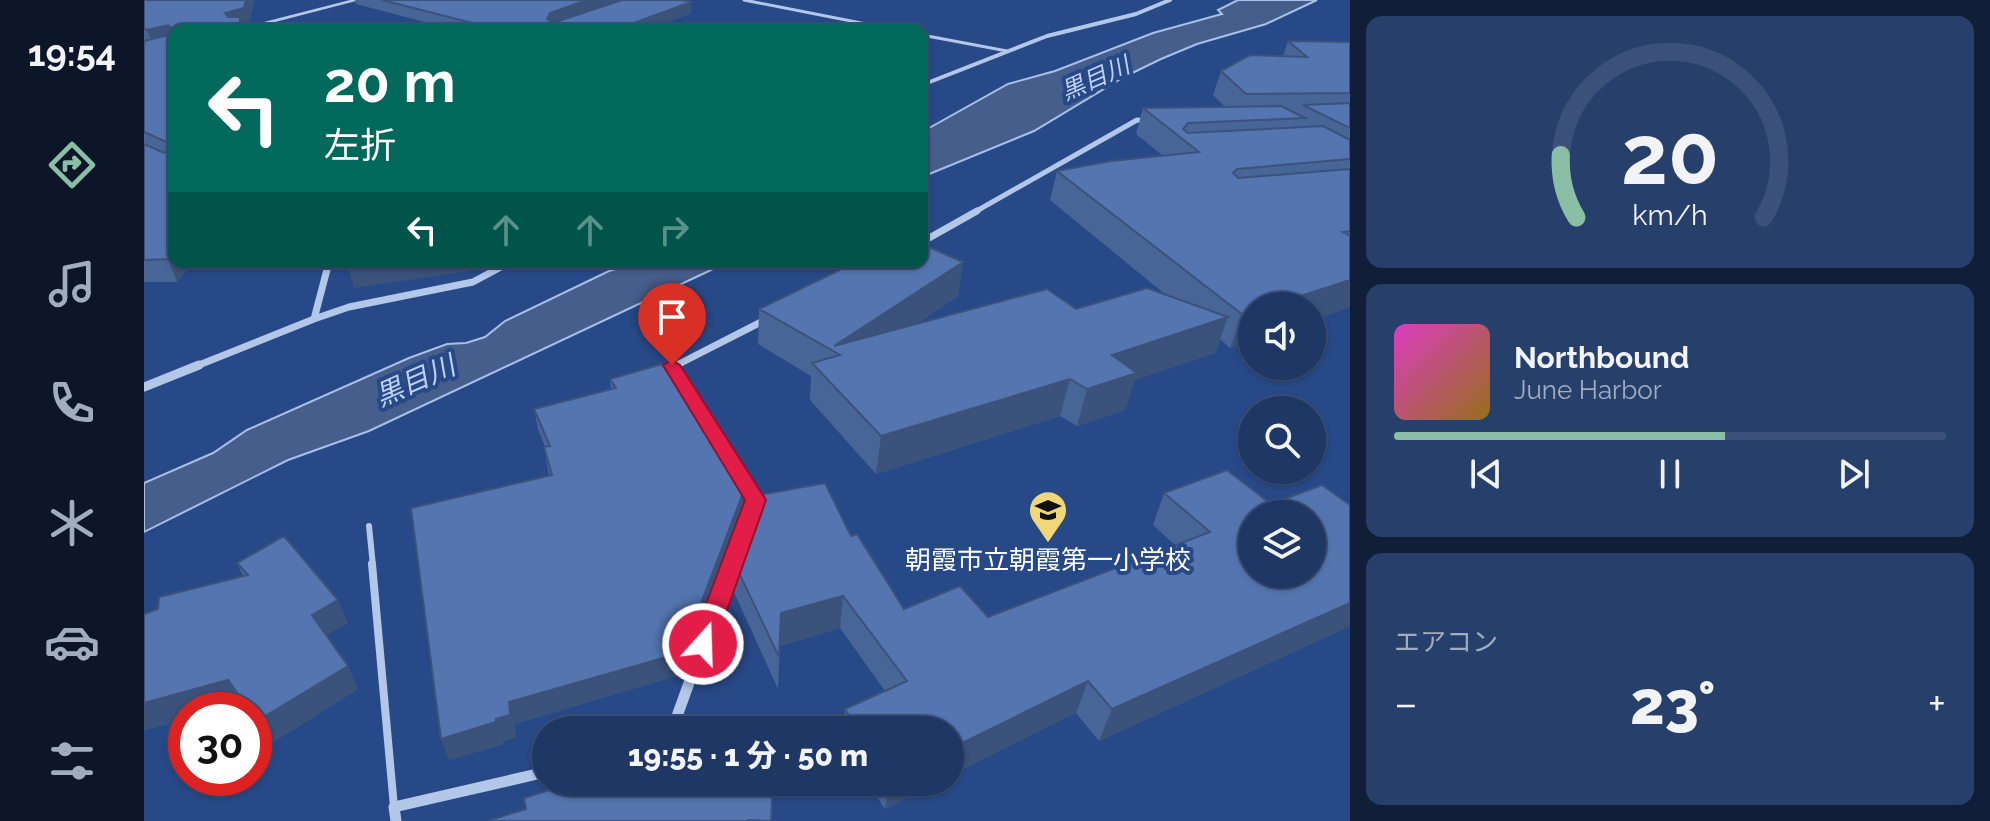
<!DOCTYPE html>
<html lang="ja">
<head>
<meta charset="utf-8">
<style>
  :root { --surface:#1e3765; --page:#263f6b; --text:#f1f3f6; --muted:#a1acbf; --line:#3c5179; --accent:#8abfa5 }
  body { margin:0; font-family:Raleway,"Noto Sans JP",sans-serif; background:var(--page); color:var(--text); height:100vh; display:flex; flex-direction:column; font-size:30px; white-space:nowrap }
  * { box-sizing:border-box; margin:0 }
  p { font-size:26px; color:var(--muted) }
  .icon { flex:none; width:44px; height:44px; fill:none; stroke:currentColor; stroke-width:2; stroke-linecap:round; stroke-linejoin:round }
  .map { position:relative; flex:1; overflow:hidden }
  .details { display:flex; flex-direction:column; gap:16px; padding:16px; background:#101e38; width:640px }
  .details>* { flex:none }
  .guide { position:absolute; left:24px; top:24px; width:760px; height:244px; border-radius:16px; box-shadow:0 2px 6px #0004,0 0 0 2px var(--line); background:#00695c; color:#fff; overflow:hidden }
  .controls { position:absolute; left:1094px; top:292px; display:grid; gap:16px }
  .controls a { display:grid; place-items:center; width:88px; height:88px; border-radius:50%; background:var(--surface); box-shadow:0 2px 6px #0004,0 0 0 2px var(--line); font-size:40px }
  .speed { position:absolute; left:24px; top:692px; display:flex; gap:16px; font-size:40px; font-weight:700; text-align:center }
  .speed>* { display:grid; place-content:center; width:104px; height:104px; border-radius:50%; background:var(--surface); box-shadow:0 2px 6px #0004,0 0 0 2px var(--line); line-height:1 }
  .speed .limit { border:12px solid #d22; background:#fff; color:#111 }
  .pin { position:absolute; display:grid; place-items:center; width:68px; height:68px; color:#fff; margin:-82px -34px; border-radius:50% 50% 50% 0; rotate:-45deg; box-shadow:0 0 8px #0007 }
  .pin .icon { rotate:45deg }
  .me { position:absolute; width:88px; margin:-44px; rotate:20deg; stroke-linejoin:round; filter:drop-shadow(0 0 6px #0008) }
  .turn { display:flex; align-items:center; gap:28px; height:168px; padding:0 24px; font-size:36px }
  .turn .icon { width:104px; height:104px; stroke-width:2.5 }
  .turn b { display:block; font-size:56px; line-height:68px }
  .lanes { display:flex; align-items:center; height:76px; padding:0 24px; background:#0003; justify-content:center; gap:40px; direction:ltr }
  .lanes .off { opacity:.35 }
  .big { font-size:60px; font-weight:800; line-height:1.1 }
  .details .widget { flex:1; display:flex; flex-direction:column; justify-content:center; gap:12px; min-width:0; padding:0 28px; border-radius:16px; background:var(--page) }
  .details .dial { align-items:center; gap:0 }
  .dial svg { height:208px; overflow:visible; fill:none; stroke:var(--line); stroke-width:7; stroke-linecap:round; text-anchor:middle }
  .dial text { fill:var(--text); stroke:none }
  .song { display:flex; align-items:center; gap:24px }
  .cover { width:96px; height:96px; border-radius:12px; background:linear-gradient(135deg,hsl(310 70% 55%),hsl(40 70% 35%)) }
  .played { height:8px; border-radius:4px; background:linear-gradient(90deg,var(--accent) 60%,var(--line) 60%) }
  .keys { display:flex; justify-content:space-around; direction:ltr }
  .heat { display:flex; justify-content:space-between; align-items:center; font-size:44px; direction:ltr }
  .trip { position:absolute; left:388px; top:716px; width:432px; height:80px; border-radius:40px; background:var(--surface); box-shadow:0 2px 6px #0004,0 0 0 2px var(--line); font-weight:800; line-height:80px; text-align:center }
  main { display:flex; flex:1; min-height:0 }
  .tabs { display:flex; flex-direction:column; width:144px; justify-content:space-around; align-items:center; background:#0c1628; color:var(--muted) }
  .tabs .icon { width:56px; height:56px }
  .tabs .active { color:var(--accent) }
  .tabs b { font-size:36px; color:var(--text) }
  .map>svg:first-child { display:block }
  .water { fill:#465e8b; stroke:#a8c0e9; stroke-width:2 }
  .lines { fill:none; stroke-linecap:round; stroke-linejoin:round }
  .service-far2 { stroke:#b3c7e8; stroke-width:3 }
  .service-far1 { stroke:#b3c7e8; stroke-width:6 }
  .service { stroke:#b3c7e8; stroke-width:8 }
  .minor-far4 { stroke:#b3c7e8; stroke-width:4 }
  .minor-far3 { stroke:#b3c7e8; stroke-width:5 }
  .minor-far2 { stroke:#b3c7e8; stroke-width:7 }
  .minor-far1 { stroke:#b3c7e8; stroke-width:9 }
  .minor { stroke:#b3c7e8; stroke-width:11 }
  .tertiary { fill:#b3c7e8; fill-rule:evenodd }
  .wall { fill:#486597 }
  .shaded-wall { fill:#3b527b }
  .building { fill:#5475b0; stroke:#3b527b; stroke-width:2; fill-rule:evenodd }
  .route { fill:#e11d48; stroke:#92132f; stroke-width:2 }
  .labels { text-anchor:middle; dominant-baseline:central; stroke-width:8; stroke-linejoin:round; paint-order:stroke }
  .far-water-label { font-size:24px; font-style:italic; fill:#bfd1f0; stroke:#284987 }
  .poi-label { font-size:26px; fill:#fff; stroke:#284987 }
  .water-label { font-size:28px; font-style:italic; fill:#bfd1f0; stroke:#284987 }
</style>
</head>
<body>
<main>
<nav class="tabs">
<b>19:54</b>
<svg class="icon active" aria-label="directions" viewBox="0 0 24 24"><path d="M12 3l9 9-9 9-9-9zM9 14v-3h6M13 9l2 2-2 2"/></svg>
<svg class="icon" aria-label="music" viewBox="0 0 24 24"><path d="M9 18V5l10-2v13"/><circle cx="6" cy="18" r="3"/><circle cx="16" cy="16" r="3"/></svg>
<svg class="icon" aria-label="phone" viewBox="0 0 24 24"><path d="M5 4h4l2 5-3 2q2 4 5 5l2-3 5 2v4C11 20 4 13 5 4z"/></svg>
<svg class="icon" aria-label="climate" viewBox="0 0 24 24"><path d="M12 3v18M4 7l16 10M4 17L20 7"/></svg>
<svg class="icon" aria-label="car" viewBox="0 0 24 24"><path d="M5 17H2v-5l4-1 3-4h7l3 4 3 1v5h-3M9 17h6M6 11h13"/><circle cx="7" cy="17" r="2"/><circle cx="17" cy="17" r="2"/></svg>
<svg class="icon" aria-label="filters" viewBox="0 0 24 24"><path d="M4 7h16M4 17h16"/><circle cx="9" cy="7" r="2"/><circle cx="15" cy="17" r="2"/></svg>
</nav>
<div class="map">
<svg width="1206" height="821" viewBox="0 0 1206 821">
  <rect width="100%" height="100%" fill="#284987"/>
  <!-- water -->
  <path class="water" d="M1094,0H1173L1122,24L1053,44L1017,59L980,77L890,131L778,177V132L864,84L911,71L1009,33L1078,14L1074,10Z
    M495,262H584L225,431L144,460L0,532V483L69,453L103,430L265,358L303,344L322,343L341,337L361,321L465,271Z"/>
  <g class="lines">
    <!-- service-far2 -->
    <path class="service-far2" d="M600,0L753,30
      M778,35L863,51"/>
    <!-- service-far1 -->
    <path class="service-far1" d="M225,526L229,566"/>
    <!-- service -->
    <path class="service" d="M228,564L250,807"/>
    <!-- minor-far4 -->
    <path class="minor-far4" d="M778,85L903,36L992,14L1026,0"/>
    <!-- minor-far3 -->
    <path class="minor-far3" d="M829,213L993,120L1005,121"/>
    <!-- minor-far2 -->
    <path class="minor-far2" d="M778,242L833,211
      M170,319L205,307L329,282L366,262
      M50,367L170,319L185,262
      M529,367L623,319"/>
    <!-- minor-far1 -->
    <path class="minor-far1" d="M528,365L612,500L610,506
      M0,387L55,365
      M588,566L591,556"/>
    <!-- minor -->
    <path class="minor" d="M528,730L588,564
      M252,821L250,807L402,772"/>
    <!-- tertiary -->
    <path class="tertiary" d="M206,0H216L100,30H89Z"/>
  </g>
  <!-- wall -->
  <path class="wall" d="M0,0L105,23L99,24L33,282H0Z
    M211,0H476L458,7L547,13L504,30H311L212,4Z
    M1144,41L1206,42V307L1086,348L1076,339L1071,353L990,380L981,410L933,426L916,416L732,474L666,400L667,376L614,344L615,309L819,262L814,296L774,323L932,309L1022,295L906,200L913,171L1018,155L992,134L999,108L1081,107L1069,95L1077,71L1139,56Z
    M466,379L599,515L552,641L532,676L370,724L372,737L358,741L359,744L305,760L405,475L400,447H401L394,429L390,409L467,389Z
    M1020,493L1127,504L1206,505V626L955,741L932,713L806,730H698L701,709L741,691L696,628L636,646L634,689L589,590L588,558L707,536L760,609L844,617L1032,546L1009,525Z
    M93,563L204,623L182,635L214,689L126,744L110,722V710H102L97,704L73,710H42V719L0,730V614L99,576Z
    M723,782H795L741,809Z"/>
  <!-- shaded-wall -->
  <path class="shaded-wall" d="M102,0H111L105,23L99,24L101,30L87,28L81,13Z
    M443,0H476L407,25L403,19L406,13Z
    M547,2V13L504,30H471Z
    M24,25L29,41L9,46L3,30Z
    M30,253V262H51L33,282L24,259Z
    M230,262H325L326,271L210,288L204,266Z
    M819,262L814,296L695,377L696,355L690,346Z
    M1206,280V307L1168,320V306H1126Z
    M1108,312V340L1086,348L1099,315Z
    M1084,317L1071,353L991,380L981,410L933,426L943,389L968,355Z
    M926,379L916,416L732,474L737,436Z
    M599,493V515L552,641L532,676L370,724L372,737L358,741L359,744L305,760L297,739L352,719L365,702Z
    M699,596L696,628L636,646L634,689L637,613Z
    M194,600L204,623L178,638L168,615Z
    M1206,603V626L955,741L968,709Z
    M204,666L214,689L126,744L113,721Z
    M84,680L97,704L73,710H42V719L0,730V703Z
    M944,681L932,713L806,776V749Z
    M746,782H795L741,809Z"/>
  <!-- building -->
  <path class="building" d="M0,0H102L100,8L81,13L84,17H97L94,27L103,30H30V253L24,259L0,260V144L20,153L27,150L25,143L0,132V41L25,35L27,28L24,25L3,30L0,29Z
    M238,0H443L406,13L403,19L409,23L478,0H538L547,2L471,30H356Z
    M1144,41L1206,42V93L1102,94L1077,71L1106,55L1163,57Z
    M1206,103V128L1159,105Z
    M1137,106L1161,118L1044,123L1039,129L1044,133L1179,126L1206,140V159L1093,169L1089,173L1094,178L1206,169V231L1199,232L1206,236V280L1126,306H1108V312L1099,315L913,171L967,161L1055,152L999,108Z
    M778,244L819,262L690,346L903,289L932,309L1003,288L1084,317L968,355L993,373L943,389L926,379L737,436L668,363L696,355L615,309L712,262H778Z
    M204,262H230L204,266Z
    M518,364L599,493L551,619L530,655L365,702L366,715L352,719V722L297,739L267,508L408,475L400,447L406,446L390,409L472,388L466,379Z
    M1083,470L1127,504L1178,485L1206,505V603L968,709L944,681L806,749V730H714L701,709L763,681L699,596L637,613L635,657L588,558L610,496L681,483L707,536L713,534L760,609L816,586L844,617L1066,532L1020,493ZM1108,514H1168V574H1108Z
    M140,536L194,600L168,615L204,666L113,721L110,717V710H105L84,680L0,703V614L14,609L15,597L104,575L93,563Z
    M632,718V730H595Z
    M431,782H629L627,821L605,820L606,821H343L382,809L380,798Z"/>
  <!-- route -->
  <path class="route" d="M528,360L536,365L622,500L571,644L568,651L559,654L551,651L547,644L601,500L519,365Z"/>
  <!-- icons -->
  <defs>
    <symbol id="school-pin" viewBox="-11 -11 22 30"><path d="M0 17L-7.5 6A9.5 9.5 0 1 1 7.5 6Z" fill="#f0d879" stroke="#284987"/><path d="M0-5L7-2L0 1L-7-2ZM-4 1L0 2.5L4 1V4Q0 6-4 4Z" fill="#111"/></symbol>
  </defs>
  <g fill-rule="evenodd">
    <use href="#school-pin" x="882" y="488" width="44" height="60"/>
  </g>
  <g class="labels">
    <!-- far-water labels -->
    <g class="far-water-label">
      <text transform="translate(951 78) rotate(-24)">黒目川</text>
    </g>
    <!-- poi labels -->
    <g class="poi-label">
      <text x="904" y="560">朝霞市立朝霞第一小学校</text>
    </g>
    <!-- water labels -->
    <g class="water-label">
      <text transform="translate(271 381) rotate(-24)">黒目川</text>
    </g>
  </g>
</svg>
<div class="controls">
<a><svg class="icon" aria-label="sound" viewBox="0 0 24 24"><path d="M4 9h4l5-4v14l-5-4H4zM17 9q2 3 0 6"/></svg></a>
<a><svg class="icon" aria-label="search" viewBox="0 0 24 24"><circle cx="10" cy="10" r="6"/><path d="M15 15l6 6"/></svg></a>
<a><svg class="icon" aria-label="layers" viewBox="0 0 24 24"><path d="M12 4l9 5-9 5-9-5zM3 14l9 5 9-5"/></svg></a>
</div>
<div class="speed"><div class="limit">30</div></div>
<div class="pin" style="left:528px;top:365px;background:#d93025"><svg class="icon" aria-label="arrive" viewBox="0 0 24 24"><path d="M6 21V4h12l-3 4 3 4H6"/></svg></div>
<svg class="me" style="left:559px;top:644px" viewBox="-20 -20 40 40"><circle r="17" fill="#e11d48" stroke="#fff" stroke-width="3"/><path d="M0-11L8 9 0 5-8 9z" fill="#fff"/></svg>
<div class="trip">19:55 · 1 分 · 50 m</div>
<div class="guide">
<div class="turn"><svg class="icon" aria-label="left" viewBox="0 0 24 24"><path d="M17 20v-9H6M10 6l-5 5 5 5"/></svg><div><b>20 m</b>左折</div></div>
<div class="lanes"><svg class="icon" aria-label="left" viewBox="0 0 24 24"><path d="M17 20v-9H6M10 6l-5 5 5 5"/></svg><svg class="icon off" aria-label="ahead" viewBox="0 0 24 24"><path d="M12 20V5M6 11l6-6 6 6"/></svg><svg class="icon off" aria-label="ahead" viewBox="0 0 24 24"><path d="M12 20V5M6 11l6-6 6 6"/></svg><svg class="icon off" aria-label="right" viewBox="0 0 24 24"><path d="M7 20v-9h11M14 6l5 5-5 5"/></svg></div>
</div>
</div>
<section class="details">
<div class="widget dial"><svg viewBox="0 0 100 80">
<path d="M14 69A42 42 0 1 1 86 69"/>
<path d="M14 69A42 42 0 0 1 8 45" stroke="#8abfa5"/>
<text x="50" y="56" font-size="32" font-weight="700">20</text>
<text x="50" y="72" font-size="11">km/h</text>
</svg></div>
<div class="widget">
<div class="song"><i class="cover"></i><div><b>Northbound</b><p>June Harbor</p></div></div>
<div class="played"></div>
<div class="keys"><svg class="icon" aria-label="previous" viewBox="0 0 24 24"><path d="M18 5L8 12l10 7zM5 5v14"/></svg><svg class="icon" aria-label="pause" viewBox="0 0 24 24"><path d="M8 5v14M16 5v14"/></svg><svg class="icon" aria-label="next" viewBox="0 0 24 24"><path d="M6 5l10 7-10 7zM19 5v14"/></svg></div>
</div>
<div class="widget"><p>エアコン</p>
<div class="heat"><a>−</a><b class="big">23°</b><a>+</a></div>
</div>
</section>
</main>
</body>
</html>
